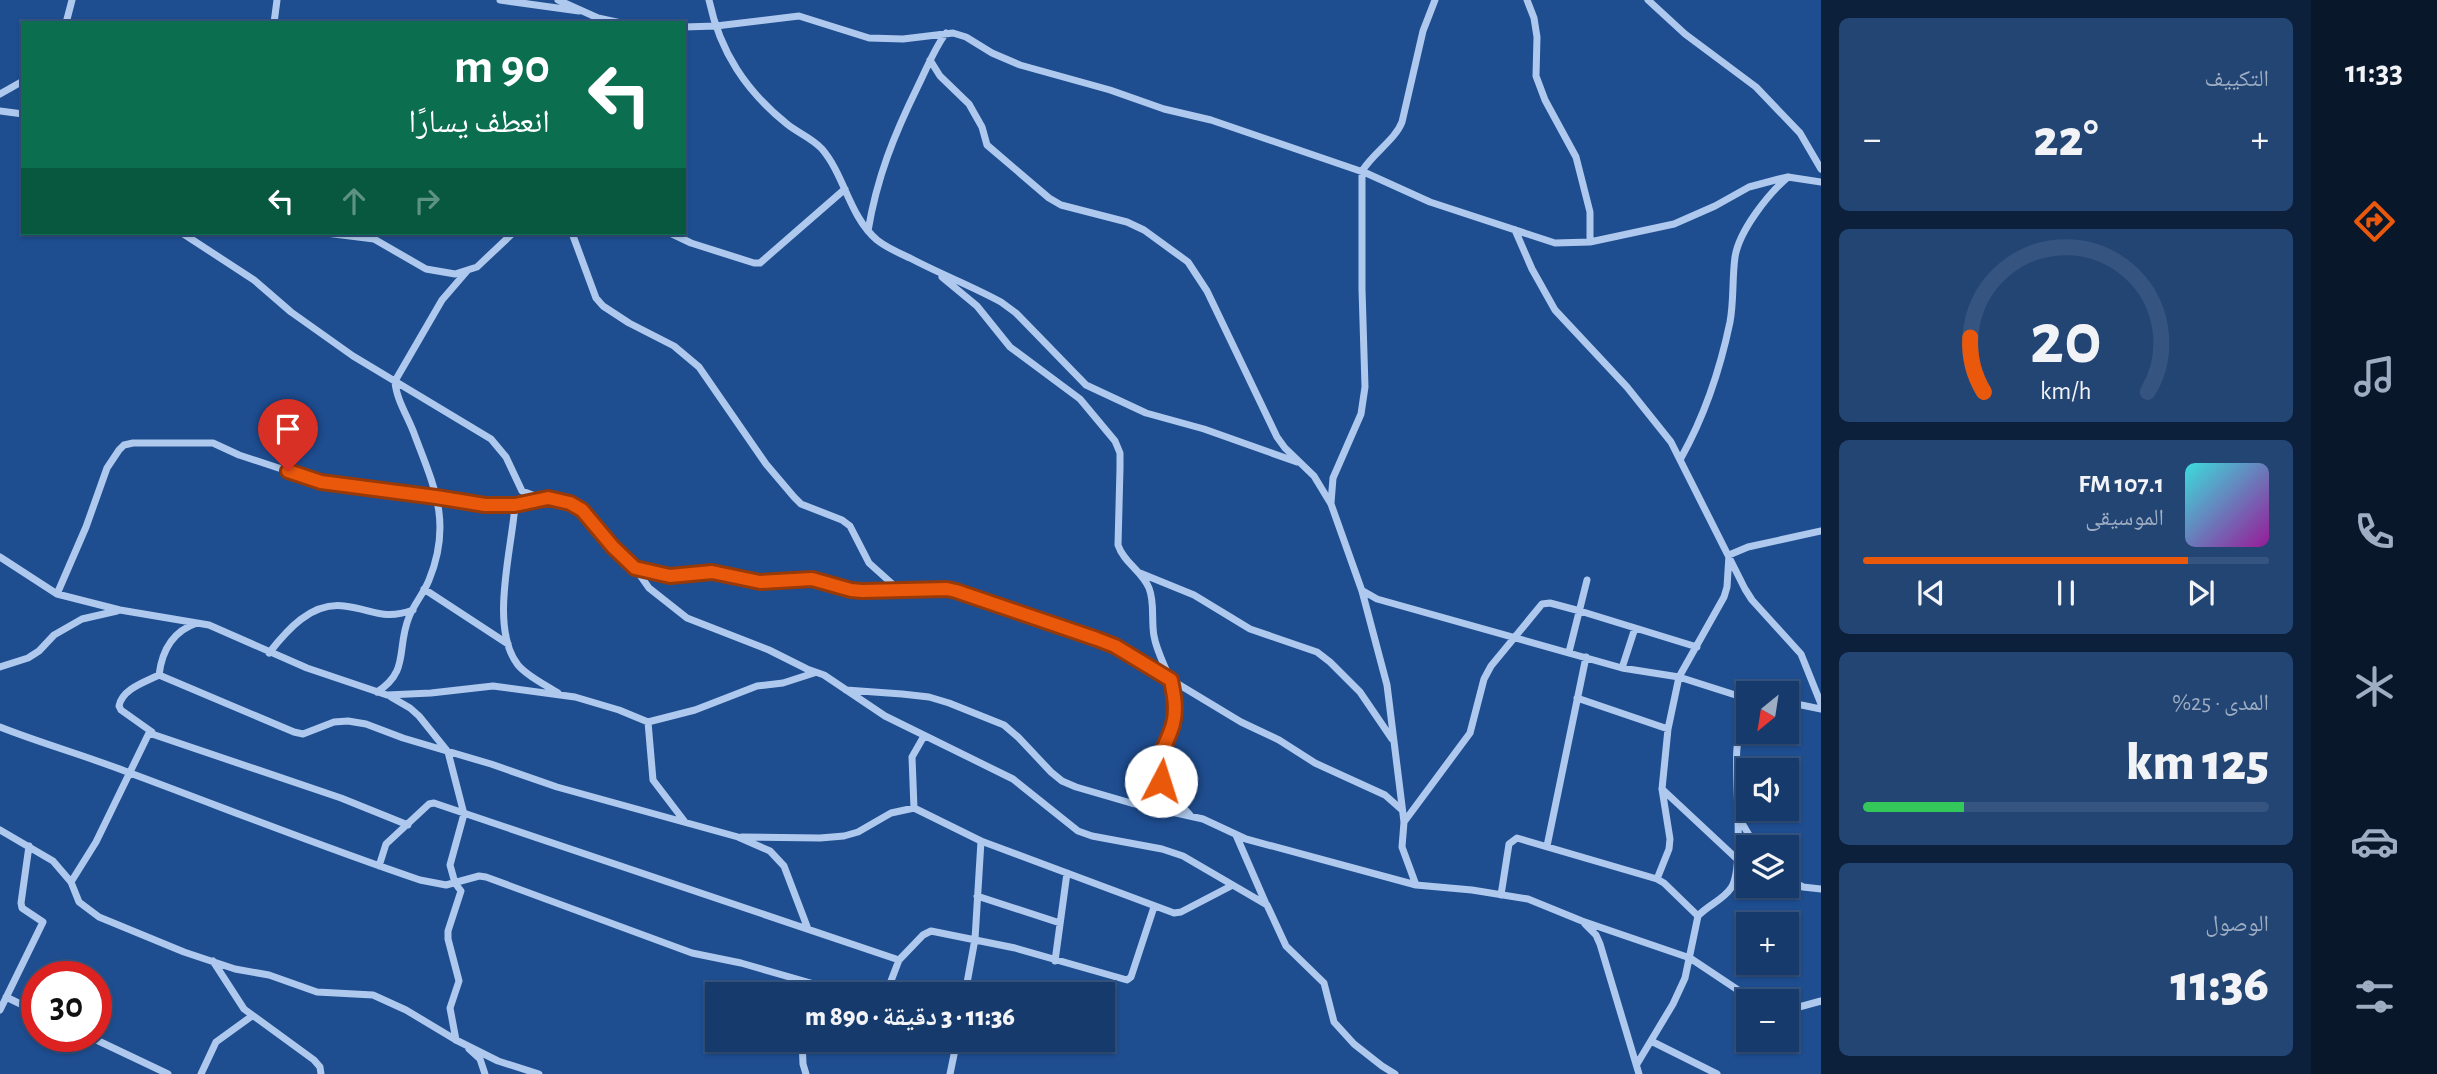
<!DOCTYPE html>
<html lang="ar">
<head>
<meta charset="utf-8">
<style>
  :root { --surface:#163a6c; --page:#234574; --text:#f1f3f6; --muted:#9eadc2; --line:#35547f; --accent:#ea580c }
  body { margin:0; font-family:"Alegreya Sans","Noto Naskh Arabic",sans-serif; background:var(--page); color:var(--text); direction:rtl; height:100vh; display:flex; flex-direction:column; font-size:26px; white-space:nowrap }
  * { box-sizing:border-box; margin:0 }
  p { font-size:23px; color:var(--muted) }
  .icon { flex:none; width:38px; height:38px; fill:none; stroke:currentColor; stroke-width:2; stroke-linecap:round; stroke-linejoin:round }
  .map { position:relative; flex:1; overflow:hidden; direction:ltr }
  .panel { display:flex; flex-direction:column; gap:18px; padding:18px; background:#0c203b; width:490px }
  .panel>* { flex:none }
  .top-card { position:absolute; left:21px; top:21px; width:665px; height:214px; border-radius:0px; box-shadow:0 2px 5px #0004,0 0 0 2px var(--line); direction:rtl; background:#0b6e4f; color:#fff; overflow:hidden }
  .needle { width:46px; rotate:210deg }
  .buttons { position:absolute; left:1736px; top:681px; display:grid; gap:14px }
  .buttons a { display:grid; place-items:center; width:63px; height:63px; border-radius:0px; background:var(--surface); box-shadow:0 2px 5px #0004,0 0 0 2px var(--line); font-size:35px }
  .speed { position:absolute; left:21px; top:961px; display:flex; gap:14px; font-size:35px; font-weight:700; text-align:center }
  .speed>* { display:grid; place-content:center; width:91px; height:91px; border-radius:50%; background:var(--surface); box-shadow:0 2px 5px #0004,0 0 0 2px var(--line); line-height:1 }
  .speed .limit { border:10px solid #d22; background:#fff; color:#111 }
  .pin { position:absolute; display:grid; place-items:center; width:60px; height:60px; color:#fff; margin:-72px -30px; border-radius:50% 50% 50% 0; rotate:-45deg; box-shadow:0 0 7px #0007 }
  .pin .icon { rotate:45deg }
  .me { position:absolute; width:77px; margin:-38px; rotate:5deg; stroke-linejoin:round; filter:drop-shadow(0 0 5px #0008) }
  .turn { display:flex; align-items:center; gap:24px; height:147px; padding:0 21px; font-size:32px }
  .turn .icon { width:91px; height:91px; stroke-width:2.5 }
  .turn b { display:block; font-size:49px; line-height:60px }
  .lanes { display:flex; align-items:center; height:66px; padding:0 21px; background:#0003; justify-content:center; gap:35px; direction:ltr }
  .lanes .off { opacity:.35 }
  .big { font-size:52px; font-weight:800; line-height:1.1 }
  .panel .tile { flex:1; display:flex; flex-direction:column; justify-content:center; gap:10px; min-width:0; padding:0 24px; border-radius:10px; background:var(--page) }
  .panel .dial { align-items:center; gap:0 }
  .dial svg { height:182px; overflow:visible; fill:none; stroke:var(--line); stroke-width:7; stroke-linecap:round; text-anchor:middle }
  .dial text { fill:var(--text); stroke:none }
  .song { display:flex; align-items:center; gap:21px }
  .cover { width:84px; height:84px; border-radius:10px; background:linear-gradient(135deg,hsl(180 70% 55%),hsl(300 70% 35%)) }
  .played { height:7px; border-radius:4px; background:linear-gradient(90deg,var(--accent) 80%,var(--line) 80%) }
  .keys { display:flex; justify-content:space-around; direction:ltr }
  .heat { display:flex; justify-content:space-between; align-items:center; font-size:38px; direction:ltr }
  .charge { height:10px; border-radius:5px; background:linear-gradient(90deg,#34c759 25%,var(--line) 0) }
  .trip { position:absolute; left:705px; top:982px; width:410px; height:70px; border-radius:0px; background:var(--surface); box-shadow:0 2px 5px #0004,0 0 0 2px var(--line); font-weight:800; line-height:70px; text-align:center; direction:rtl }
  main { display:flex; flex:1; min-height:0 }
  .tabs { display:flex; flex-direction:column; width:126px; justify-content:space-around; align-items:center; background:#09172b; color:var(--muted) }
  .tabs .icon { width:49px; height:49px }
  .tabs .selected { color:var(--accent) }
  .tabs b { font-size:32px; color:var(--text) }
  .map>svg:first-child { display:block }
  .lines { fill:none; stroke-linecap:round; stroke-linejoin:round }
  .street { stroke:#aec9ed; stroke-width:7 }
  .route-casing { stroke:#983908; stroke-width:18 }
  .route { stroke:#ea580c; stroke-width:12 }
</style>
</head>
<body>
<main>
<nav class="tabs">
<b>11:33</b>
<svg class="icon selected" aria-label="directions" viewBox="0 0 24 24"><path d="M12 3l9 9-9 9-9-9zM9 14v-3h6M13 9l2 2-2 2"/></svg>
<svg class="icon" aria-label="music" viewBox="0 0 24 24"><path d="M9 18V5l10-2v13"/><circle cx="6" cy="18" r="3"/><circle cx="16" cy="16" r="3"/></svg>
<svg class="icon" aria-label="phone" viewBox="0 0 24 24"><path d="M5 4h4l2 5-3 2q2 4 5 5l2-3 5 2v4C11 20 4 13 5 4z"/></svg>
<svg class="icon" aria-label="climate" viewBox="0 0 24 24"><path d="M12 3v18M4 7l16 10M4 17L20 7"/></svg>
<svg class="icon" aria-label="car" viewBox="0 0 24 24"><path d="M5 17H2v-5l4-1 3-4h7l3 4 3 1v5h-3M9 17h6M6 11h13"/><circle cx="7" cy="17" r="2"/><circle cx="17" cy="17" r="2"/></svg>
<svg class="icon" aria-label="filters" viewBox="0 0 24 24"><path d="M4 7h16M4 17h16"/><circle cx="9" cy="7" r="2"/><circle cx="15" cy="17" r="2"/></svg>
</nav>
<section class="panel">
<div class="tile"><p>التكييف</p>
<div class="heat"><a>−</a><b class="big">22°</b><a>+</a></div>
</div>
<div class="tile dial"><svg viewBox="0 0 100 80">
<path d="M14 69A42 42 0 1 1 86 69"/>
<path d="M14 69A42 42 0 0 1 8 45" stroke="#ea580c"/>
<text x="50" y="56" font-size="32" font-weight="700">20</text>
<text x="50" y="72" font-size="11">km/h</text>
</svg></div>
<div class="tile">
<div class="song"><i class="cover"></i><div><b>107.1 FM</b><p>الموسيقى</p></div></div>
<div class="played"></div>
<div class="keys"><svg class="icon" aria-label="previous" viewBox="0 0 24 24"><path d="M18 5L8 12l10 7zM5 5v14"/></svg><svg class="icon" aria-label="pause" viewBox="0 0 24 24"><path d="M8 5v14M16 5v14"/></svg><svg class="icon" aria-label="next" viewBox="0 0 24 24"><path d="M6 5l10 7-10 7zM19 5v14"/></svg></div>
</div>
<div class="tile"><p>المدى · 25%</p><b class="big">125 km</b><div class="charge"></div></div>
<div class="tile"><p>الوصول</p><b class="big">11:36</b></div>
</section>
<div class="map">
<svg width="1821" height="1074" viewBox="0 0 1821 1074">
  <rect width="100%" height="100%" fill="#1e4d90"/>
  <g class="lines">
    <!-- street -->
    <path class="street" d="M500,0L579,11
      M558,0L598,18L621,23
      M709,0C720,52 746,91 787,124C798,133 812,138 822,149C845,176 849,216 877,240C887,248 899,253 910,258C940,274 972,286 1001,302L1016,313L1086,385L1146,413L1204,429L1297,462
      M1527,0L1534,18L1537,37L1536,76L1545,100L1576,157L1590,212V242
      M1648,0L1685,34L1756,87L1800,133L1821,169
      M66,23L72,0
      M274,23L277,0
      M684,27L716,26L799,16L869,38L903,39L953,33L966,37L992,53L1020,65L1110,90L1164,109L1211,120L1366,173L1430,202L1555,243L1590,242L1674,224L1715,206L1749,187L1779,179L1788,177L1821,182
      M930,60L940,76L969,104L982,127L987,145L1049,198L1061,205L1127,222L1144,230L1188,262L1207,291L1277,437L1285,448L1314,476L1331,504L1362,591L1387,685L1404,822L1402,847L1416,885
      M0,94L23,81
      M0,111L23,114
      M1515,230L1532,269L1555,310L1627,387L1671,442L1745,589L1752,600L1801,654L1821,704
      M868,231C877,177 894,135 918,86C927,68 934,49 946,33
      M182,233L254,280L291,312L353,356L491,439L506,457L522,491L538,497L570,503L582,510L613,547L635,568L649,588L687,618L769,650L807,669L824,675L885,716L1013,779L1078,831L1092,836L1162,849L1183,856L1267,905L1286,946L1324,983L1334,1022L1354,1044L1382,1066L1395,1074
      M326,233L374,239L426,269L455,274L477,267L513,233
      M572,233L596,298L603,306L629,323L674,346L699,367L766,464L794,497L801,504L842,520L850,526L869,563L898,589
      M670,233L691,243L754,263H760L845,189
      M942,277L977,306L1010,347L1080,399L1115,441L1120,453V468L1118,545C1124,563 1142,571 1149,588C1155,603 1151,620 1154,636C1158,659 1174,678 1175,702C1177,725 1152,761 1160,779C1166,792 1181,804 1190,815
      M1681,458C1705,415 1720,370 1730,322C1734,300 1732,279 1735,257C1739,231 1768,194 1788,177
      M1331,503L1333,478L1361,414L1365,387L1362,289V171C1374,152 1395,140 1402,122L1423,31L1435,0
      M515,505C512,549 489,628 518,665C528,677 546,685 558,693
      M0,557L57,594L120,610L209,625L307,668L387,695L431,693L493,686L575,697L619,710L648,722L695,710L757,686L783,683L814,673
      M636,568L670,576L712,572L760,582L812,579L851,590L862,591L938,589L956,591L1115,646L1241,722L1279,740L1315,763L1385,795L1402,810
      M1140,573L1194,595L1250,629L1317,652L1330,662L1360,692L1392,739
      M424,589L508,644
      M1363,591L1377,599L1622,668L1679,677L1748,699
      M57,594L86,527L107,468L119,450L124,445L133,443H213L239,455L321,482L436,497L470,503L499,506L544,499
      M1569,652L1587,580
      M269,653C287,630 311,602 344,606C373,609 382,621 413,610
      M0,667L28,658L39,651L54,635L82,619L117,611
      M1622,668L1635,628
      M159,675L294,732L303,734L334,722L348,721L366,724L403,738L491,764L557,787L738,837L770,851L784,866L808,929
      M159,675C162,650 173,631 197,623
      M846,690L902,694L929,697L949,703L1004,725L1018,737L1051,772L1062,781L1076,787L1131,803L1203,819L1246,839L1416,885L1472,890L1528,899L1582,921L1690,958L1741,992L1772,1001
      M377,692C410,671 396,649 409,617C414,604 424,593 429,580C452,524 435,488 415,436C409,418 396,400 395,381L442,300L467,271
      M391,697L410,708L419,716L448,752L464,814L450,865L455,883L461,891L448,931V939L459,981L450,1008L456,1040
      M1577,698L1668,729
      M1787,702L1821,709
      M648,722L653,780L685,822
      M0,727C43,744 87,756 130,773C227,809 322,847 420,880L446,885L479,876L486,877L692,953L741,963L849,994
      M149,733L341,798L408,825
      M1662,789L1737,859
      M914,808L912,757L924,736
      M1739,818L1756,847
      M1404,822L1470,733L1484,679L1491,666L1542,604L1550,603L1580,611L1697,647
      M0,830L53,861L71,882L79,902L99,917L184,952L235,969L269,975L317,992L373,995L406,1010L456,1040L498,1061L539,1074
      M1236,835L1266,904
      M742,837L820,838L844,836L858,832L891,813L914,808L981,841L1174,913L1181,912L1231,886
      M1547,846L1586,657
      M379,866L386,844L429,804L434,803L899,960
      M1657,879L1669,849L1670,839L1662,789L1668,729L1679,677L1724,597L1727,587L1729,555L1748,547L1821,531
      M1787,879L1803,887L1821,889
      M71,882L96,842L149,733L152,732L121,710L119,706C122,689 145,682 159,675
      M1501,895L1509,844L1517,838L1657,879L1664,883L1698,916
      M977,896L1060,923
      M1585,924L1596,935L1600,944L1639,1074
      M213,961L244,1009L314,1060L320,1067L321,1074
      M1055,961L1067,873
      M886,994L899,960L923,935L931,931L1015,948L1127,980L1131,977L1154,907
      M965,994L975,939L981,841
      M6,997L37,1012
      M1787,1005L1799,1007L1821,1001
      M0,1010L43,922L22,908L21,903L29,846
      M88,1036L168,1074
      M802,1040L803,1064L806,1074
      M1651,1041L1717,1074
      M469,1049L480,1059L485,1074
      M1637,1064L1673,1004L1685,978L1698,916C1708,905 1723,900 1731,888C1745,868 1734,777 1737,748C1738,737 1744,727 1748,717
      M201,1074L216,1042L252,1016
      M950,1074L957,1040"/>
  </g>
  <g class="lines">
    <defs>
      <path id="route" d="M288,471L321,482L436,497L485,505H515L548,498L570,503L582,510L613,547L635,568L670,576L712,572L760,582L812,579L851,590L862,591L947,589L956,591L1097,639L1115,646L1171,680C1174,695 1177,709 1173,724C1168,743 1153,761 1161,781"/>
    </defs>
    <!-- route casing -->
    <use href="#route" class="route-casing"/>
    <!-- route -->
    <use href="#route" class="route"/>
  </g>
</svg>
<div class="buttons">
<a><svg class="needle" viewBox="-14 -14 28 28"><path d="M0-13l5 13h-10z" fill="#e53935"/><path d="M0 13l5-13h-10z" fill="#9eadc2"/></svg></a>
<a><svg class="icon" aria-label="sound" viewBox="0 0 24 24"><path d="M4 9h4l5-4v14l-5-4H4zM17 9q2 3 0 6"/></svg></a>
<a><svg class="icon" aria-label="layers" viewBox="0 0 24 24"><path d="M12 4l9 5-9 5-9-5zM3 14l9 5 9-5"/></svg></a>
<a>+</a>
<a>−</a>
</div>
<div class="speed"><div class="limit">30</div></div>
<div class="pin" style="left:288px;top:471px;background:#d93025"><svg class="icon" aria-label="arrive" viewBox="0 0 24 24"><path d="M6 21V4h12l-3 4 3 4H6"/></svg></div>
<svg class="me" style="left:1161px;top:781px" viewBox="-20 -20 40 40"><circle r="19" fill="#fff"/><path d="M0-13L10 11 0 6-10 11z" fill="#ea580c"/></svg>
<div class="trip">11:36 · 3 دقيقة · 890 m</div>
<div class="top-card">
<div class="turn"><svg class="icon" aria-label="left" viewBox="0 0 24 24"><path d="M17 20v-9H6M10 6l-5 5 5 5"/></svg><div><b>90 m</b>انعطف يسارًا</div></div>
<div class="lanes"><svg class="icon" aria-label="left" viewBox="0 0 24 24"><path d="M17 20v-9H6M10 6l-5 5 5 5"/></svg><svg class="icon off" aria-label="ahead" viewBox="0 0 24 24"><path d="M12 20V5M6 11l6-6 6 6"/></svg><svg class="icon off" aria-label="right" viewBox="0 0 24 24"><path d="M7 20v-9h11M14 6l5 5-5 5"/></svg></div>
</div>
</div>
</main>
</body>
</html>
